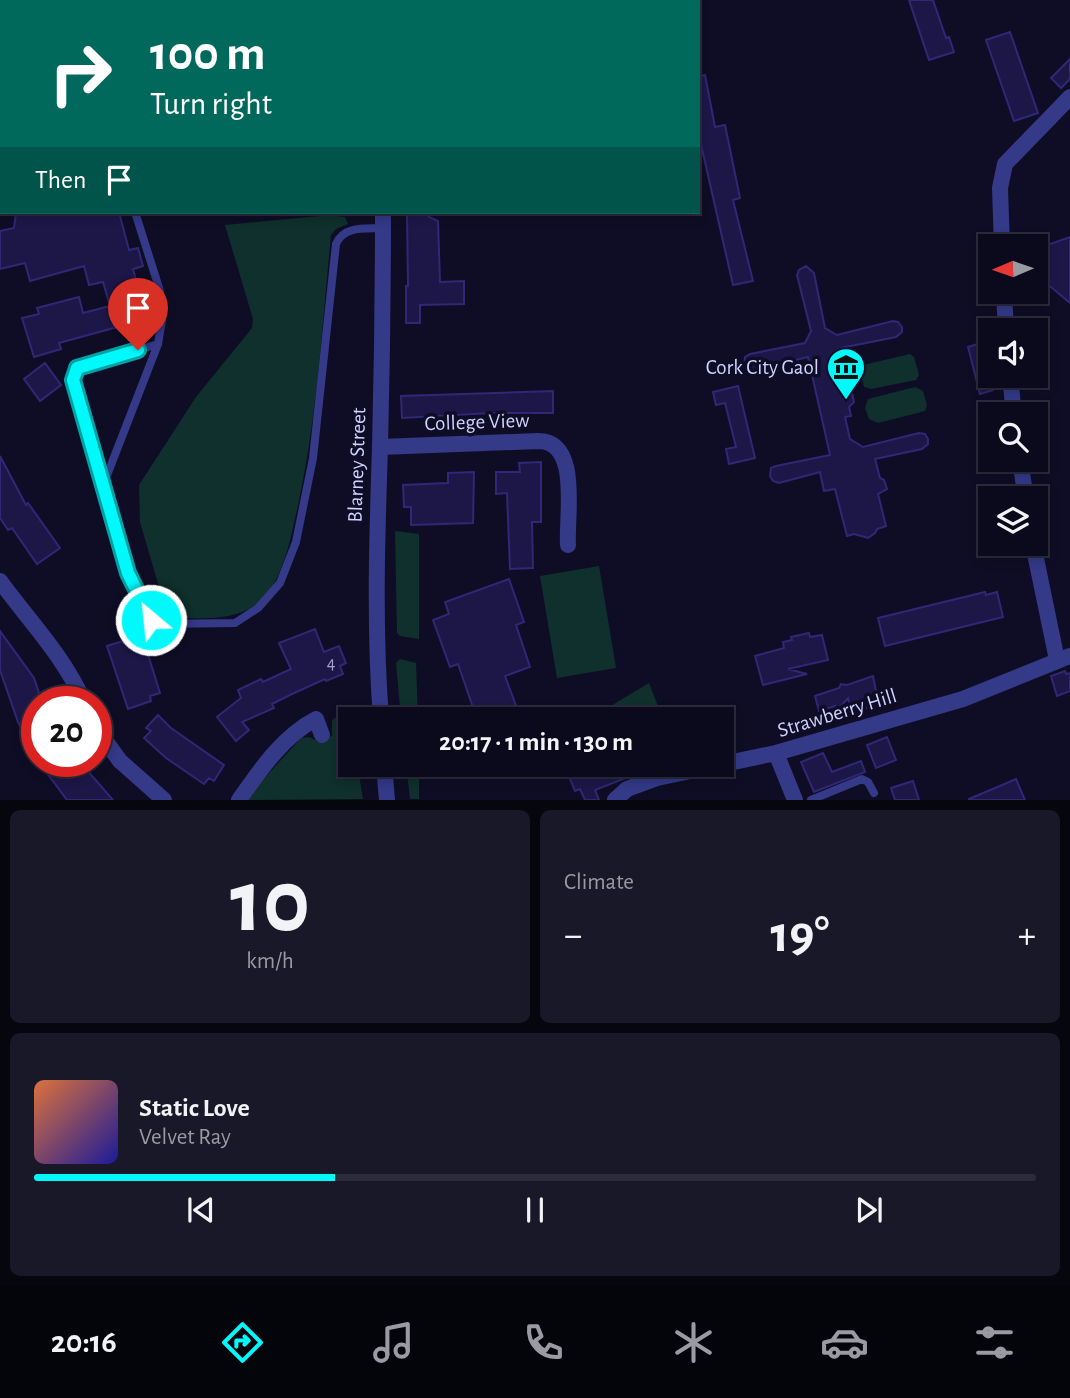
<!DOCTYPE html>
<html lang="en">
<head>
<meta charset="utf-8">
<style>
  :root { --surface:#0b0a1c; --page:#191829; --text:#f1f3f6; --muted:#9a9aa3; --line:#2b2b3b; --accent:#00fafc }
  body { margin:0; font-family:"Alegreya Sans",sans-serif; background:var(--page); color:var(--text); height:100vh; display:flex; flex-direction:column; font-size:26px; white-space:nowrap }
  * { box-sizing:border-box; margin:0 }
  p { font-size:23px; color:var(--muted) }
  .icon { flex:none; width:38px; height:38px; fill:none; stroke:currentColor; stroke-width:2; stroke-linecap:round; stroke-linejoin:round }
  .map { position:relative; height:800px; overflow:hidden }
  .sheet { display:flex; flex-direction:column; gap:10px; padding:10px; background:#06060f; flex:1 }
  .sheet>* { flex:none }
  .banner { position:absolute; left:0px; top:0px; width:700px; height:214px; box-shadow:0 4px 10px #0003,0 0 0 2px var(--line); background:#00695c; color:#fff; overflow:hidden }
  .needle { width:46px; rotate:268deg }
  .buttons { position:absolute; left:978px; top:234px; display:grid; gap:14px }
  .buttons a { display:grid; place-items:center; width:70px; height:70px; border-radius:0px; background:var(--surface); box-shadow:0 4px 10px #0003,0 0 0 2px var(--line); font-size:35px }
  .speed { position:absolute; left:21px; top:686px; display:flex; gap:14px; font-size:35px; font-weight:700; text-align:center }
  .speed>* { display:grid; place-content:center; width:91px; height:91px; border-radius:50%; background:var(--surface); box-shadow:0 4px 10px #0003,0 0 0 2px var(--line); line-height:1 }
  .speed .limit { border:10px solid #d22; background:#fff; color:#111 }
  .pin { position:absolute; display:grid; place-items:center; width:60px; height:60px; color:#fff; margin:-72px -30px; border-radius:50% 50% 50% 0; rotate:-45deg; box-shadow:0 0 7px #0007 }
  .pin .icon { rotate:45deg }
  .me { position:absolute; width:77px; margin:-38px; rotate:332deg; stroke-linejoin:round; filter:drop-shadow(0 0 5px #0008) }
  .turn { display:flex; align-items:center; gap:24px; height:147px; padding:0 35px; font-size:32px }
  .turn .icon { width:91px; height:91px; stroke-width:2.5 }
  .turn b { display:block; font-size:49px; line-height:60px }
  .then { display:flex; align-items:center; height:66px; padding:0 35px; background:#0003; gap:14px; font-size:26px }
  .big { font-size:52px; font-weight:600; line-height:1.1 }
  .sheet .widget { flex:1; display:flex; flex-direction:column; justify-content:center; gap:10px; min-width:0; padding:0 24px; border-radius:10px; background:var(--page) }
  .sheet .dial { align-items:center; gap:0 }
  .dial b { font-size:91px; line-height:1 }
  .song { display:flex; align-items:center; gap:21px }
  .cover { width:84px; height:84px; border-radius:10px; background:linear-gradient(135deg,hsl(20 70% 55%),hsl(240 70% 35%)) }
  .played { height:7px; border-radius:4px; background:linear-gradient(90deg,var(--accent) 30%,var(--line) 30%) }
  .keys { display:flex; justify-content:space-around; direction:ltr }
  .heat { display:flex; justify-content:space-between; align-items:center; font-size:38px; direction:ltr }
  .sheet .tiles { flex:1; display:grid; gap:10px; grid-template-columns:1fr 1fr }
  .widget:last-child { grid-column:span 2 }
  .trip { position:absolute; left:338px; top:707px; width:396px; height:70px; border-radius:0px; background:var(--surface); box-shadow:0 4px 10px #0003,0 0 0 2px var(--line); font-weight:600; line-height:70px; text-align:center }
  .menu { display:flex; height:112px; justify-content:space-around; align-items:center; background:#04040b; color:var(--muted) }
  .menu .icon { width:49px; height:49px }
  .menu .active { color:var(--accent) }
  .menu b { font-size:32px; color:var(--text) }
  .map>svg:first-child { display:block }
  .green { fill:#0f302c }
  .building { fill:#1d1748; stroke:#302776; stroke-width:2 }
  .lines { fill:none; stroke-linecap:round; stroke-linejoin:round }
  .service { stroke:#343988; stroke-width:8 }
  .minor { stroke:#343988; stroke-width:16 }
  .route-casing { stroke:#00a2a4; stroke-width:18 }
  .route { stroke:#00fafc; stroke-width:12 }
  .labels { text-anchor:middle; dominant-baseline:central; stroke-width:7; stroke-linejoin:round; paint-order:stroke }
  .number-label { font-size:18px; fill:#a5a2d1 }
  .poi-label { font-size:21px; fill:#d2d1ff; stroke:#0f0d25; text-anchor:end }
  .street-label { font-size:21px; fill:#d2d1ff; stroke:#0f0d25 }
</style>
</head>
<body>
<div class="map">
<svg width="1070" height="800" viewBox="0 0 1070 800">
  <rect width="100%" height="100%" fill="#0f0d25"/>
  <!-- green -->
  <path class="green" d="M330,215L345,217L348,224L336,229L331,235C322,327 317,420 297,510C290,540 284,577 262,599C238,624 197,618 165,617L156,613L147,603L159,592V587L140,522L139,485L196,397L252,328L253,319L225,225Z
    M910,354L914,357L919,375L916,380L871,389L864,387L861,374L863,365Z
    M915,387L923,391L927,405L925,411L878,423L869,419L865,408L868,399Z
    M395,531L419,534V639L400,636L397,633Z
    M599,566L616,668L557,678L540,576Z
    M400,659L416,663L418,719H401L396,663Z
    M649,683L663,719H614L609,707Z
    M338,716L350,749V765H356L358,769L363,799L248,800L260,783L301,738L309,737L319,742L332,736V720Z
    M406,765H419V799H410Z"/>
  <!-- building -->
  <path class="building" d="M909,0H933L946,38L949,37L954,52L929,60Z
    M1010,32L1038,113L1014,121L986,40Z
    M1070,59V79L1061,88L1051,78Z
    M705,75L715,127L725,125L740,198L733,200L753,281L733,285L700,140H698V76Z
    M22,212H119L129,250L138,248L143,266L133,269L143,306L140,307L143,320L59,343L61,349L34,357L22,318L39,314L37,308L79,297L83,313L110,306L103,282L89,285L84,266L30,281L25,263L0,269V231L14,228L16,213Z
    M407,212H429V217L438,221L440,282L464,281V304L420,305V323H406V286H408Z
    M1070,237V303L1046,283L1036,253V249Z
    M806,266L814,273L825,328L837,335L893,321L898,322L902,327V332L896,337L841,348L833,361L837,382L844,381L846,391L852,393L854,402L849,407L851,416L845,417L850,439L863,447L919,433L925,434L928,439V444L922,449L875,459L880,478L884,480L887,489L878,494L886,526L877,529L875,533L868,538L854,534L847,536L835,489L824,491L820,472L779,483L773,481L770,476L771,468L776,466L830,455L808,357L753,371L746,370L744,365L745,357L750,354L805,343L811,331L797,275L799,270Z
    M981,343L984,355L988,354L990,362V379L993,390L980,394L968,347Z
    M45,363L61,385L40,401L24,379Z
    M738,386L755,458L729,464L726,449L736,447L725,403L716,405L713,392Z
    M553,391V413H491L402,418L401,396Z
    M0,456L26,505L28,503L60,548L37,564L12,528L8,530L0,518Z
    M541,462V522H532L533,568L510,569L507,493L496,494V472H520L519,463Z
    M474,472L473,523L411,525V507H404L403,485L448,483V473Z
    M509,579L524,622L516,625L530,667L505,676L521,719H477L458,664L450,667L433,620L449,614L445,602Z
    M985,592L986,595L997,592L1003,617L885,646L878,618Z
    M315,629L324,652L339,646L346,663L340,666L343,674L326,681L325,679L292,694L272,704L274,708L242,722L249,730L236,741L217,717L241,698L238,690L261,679L263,682L291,669L279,643Z
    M0,631L34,678L42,702H37V758L18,722L0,670Z
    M809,633L810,637L822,635L828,660L788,669L807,674L763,685L755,656L784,648L783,642L792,640L791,637Z
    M142,635L160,693L150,696L151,701L128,709L107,646Z
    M1065,671L1066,674L1070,673V691L1057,696L1051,676Z
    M873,676L879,706L851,711L848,698L833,715L835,706L819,711L815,696L839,688L841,684L847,685Z
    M158,715L171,728L224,765L214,781L209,778L204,784L166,758L144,738L151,731L146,728Z
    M887,737L896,760L876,768L867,745Z
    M823,753L832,772L861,761L865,772L814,792L801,762Z
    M38,761H79L113,800H67Z
    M564,765H633V775L595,790L599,800H585L580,789L575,791Z
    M1016,779L1025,800H969V799Z
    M913,781L919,800H895L891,788Z"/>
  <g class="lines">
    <!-- service -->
    <path class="service" d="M0,65L2,66
      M0,87L2,82
      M0,193L2,196
      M158,344L77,368L74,374V388C84,419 94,450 103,481C112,511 132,616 161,624L235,623L258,608L280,583L296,542L313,458L336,244C344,225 366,229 383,228
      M104,483L158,344L162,320L160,291L135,212
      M811,800L862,779L868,782L874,793"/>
    <!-- minor -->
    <path class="minor" d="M74,0L75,2
      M157,2V0
      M266,2V0
      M384,2V0
      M1002,247L1000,188L1005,164L1070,97
      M1004,292L1006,331
      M1010,376L1014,415
      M380,447L538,441C581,441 566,516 568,545
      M1020,460L1026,499
      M1033,544L1057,660
      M0,581C30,622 63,655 84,702
      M381,719C374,628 377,538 380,447C382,369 383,290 383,212
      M96,728L120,761L164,800
      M776,753L795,800
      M384,765L387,800
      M239,800C260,770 283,736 316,719L322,735
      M615,800L627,789L657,778L776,753L963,699L1070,656"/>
  </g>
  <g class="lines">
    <defs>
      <path id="route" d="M138,350L77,368L73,380L128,573L151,620"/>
    </defs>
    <!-- route casing -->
    <use href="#route" class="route-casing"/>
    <!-- route -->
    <use href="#route" class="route"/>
  </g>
  <!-- icons -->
  <defs>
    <symbol id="museum-pin" viewBox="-11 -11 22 30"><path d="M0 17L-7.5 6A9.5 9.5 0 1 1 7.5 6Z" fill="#00fafc" stroke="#0f0d25"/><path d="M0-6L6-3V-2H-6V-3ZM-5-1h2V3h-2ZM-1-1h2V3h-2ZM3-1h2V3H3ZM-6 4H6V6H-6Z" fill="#111"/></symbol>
  </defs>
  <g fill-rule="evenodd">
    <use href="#museum-pin" x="824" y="345" width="44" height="60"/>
  </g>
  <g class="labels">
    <!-- number labels -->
    <g class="number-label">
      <text x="331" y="664">4</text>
    </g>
    <!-- poi labels -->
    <g class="poi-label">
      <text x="819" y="367">Cork City Gaol</text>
    </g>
    <!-- street labels -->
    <g class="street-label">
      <text transform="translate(477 422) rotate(-2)">College View</text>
      <text transform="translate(357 465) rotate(-88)">Blarney Street</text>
      <text transform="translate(837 713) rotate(-17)">Strawberry Hill</text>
    </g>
  </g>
</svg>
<div class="buttons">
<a><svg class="needle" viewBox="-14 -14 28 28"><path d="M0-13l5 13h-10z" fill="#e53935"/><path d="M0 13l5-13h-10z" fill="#9a9aa3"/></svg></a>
<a><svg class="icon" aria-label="sound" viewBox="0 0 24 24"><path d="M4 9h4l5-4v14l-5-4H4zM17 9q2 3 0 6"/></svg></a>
<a><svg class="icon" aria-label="search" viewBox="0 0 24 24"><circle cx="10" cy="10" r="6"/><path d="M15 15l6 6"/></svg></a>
<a><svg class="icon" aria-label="layers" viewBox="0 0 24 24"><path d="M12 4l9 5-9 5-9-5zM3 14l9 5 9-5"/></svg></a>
</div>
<div class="speed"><div class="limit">20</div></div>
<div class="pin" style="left:138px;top:350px;background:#d93025"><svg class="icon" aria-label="arrive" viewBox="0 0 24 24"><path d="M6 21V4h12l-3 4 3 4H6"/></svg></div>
<svg class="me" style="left:151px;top:620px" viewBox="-20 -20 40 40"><circle r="17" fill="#00fafc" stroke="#fff" stroke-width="3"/><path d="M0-11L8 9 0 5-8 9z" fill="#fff"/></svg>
<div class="trip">20:17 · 1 min · 130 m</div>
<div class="banner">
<div class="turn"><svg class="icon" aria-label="right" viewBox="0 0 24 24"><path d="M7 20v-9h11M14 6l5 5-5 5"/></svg><div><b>100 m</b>Turn right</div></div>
<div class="then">Then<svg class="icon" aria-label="arrive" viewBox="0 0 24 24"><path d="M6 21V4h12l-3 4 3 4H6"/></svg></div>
</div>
</div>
<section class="sheet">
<div class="tiles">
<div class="widget dial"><b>10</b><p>km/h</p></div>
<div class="widget"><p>Climate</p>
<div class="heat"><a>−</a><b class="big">19°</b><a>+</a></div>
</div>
<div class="widget">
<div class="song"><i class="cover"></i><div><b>Static Love</b><p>Velvet Ray</p></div></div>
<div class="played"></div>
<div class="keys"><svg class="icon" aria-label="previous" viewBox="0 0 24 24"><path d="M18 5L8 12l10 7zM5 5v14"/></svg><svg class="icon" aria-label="pause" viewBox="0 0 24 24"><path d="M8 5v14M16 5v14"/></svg><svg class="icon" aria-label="next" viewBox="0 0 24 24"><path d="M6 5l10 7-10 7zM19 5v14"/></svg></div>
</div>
</div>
</section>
<nav class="menu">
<b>20:16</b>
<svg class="icon active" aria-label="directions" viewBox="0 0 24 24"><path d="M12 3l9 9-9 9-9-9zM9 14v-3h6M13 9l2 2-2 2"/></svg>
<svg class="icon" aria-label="music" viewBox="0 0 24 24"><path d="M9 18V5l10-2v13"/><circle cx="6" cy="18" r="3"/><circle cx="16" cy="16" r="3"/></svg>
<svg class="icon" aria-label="phone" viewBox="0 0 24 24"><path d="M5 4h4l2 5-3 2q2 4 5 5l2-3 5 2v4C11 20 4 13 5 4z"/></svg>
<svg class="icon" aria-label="climate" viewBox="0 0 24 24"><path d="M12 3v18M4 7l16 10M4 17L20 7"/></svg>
<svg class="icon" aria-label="car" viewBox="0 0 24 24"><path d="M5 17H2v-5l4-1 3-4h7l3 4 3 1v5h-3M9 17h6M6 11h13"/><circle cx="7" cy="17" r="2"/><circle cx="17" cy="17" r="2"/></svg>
<svg class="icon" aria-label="filters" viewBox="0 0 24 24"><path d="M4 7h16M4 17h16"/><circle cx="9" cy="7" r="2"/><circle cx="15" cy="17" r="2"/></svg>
</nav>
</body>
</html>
